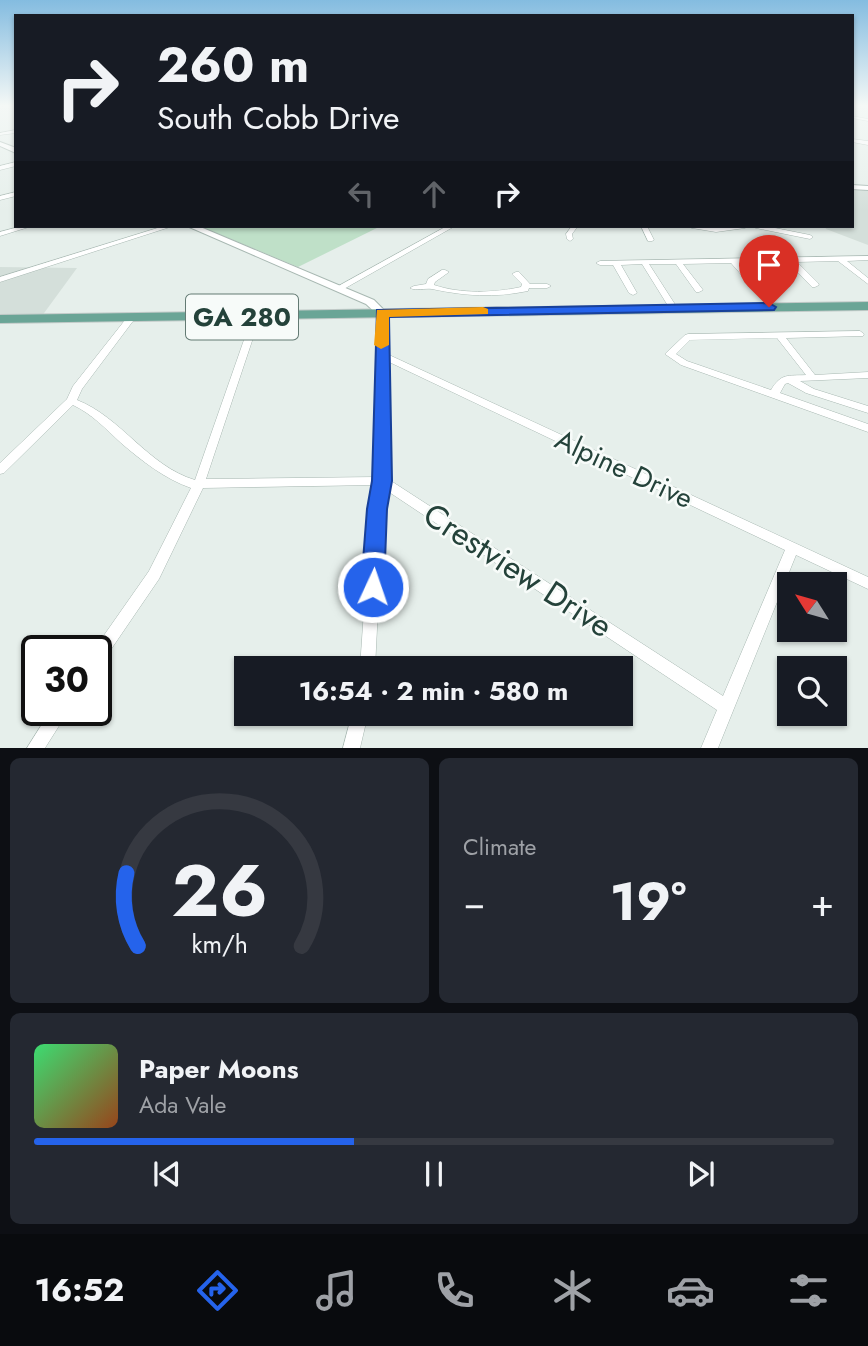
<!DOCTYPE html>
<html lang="en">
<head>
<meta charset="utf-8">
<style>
  :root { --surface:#171b24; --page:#242831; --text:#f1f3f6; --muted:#9ea1a6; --line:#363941; --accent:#2563eb }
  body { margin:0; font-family:Jost,sans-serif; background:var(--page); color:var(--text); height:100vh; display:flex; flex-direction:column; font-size:26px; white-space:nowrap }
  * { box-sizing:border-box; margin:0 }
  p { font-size:23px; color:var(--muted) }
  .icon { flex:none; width:38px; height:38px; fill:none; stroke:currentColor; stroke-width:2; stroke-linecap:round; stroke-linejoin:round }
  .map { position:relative; height:748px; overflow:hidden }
  .side { display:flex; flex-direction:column; gap:10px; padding:10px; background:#0d0f14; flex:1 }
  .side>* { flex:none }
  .banner { position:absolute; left:14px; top:14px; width:840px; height:214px; border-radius:0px; box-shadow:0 2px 5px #0004; background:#171b24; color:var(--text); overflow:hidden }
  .needle { width:46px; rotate:307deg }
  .fabs { position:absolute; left:777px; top:572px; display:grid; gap:14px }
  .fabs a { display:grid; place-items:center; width:70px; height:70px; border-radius:0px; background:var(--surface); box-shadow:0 2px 5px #0004; font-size:35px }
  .speed { position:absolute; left:21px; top:635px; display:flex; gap:14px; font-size:35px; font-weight:700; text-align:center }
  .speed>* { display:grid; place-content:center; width:91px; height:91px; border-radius:50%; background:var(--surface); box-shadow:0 2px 5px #0004; line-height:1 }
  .speed .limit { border:4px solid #111; border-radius:10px; background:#fff; color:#111 }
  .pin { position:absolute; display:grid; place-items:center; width:60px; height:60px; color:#fff; margin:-72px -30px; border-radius:50% 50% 50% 0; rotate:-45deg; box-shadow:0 0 7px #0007 }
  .pin .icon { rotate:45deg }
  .me { position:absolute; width:77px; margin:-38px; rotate:3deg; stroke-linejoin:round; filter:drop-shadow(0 0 5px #0008) }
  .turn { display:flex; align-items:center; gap:24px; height:147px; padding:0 28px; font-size:32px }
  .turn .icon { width:91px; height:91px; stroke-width:2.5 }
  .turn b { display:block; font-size:49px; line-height:60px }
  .lanes { display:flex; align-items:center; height:66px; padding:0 28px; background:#0003; justify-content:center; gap:35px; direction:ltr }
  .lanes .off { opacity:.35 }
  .big { font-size:52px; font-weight:700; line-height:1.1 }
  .side .card { flex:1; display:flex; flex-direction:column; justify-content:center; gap:10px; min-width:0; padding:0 24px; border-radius:10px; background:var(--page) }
  .side .dial { align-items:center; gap:0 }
  .dial svg { height:182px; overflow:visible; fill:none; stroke:var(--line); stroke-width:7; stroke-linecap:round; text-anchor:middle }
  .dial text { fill:var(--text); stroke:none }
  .song { display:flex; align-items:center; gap:21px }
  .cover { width:84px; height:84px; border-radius:10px; background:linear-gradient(135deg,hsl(140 70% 55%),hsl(20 70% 35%)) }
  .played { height:7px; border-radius:4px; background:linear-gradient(90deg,var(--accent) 40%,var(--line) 40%) }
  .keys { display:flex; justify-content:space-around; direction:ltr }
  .heat { display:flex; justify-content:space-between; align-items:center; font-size:38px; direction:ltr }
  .side .tiles { flex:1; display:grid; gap:10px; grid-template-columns:1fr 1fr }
  .card:last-child { grid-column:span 2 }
  .trip { position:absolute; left:234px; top:656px; width:399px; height:70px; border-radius:0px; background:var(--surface); box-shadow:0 2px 5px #0004; font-weight:700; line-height:70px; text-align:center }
  .tab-bar { display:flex; height:112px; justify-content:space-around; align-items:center; background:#090b0e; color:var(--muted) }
  .tab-bar .icon { width:49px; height:49px }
  .tab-bar .current { color:var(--accent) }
  .tab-bar b { font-size:32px; color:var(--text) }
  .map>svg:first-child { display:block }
  .built { fill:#d4dfda }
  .green { fill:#bfe0c8 }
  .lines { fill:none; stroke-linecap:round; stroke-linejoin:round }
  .minor-casing { stroke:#a8b8b2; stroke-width:1 }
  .tertiary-casing { stroke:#a8b8b2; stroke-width:2 }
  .primary-casing { stroke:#c2cac8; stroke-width:2 }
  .minor { fill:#fff; fill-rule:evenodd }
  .tertiary { fill:#fff; fill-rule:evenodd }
  .primary { fill:#6aa596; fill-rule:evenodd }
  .route { fill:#2563eb; stroke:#184099; stroke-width:2 }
  .slow { fill:#f59e0b }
  .labels { text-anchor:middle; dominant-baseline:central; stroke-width:5; stroke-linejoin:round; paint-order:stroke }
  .shield { fill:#f7fbf9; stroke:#637a73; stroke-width:2 }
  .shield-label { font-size:26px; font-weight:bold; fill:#24423a }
  .street-label { font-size:28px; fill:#24423a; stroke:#f7fbf9 }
  .near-street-label { font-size:33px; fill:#24423a; stroke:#f7fbf9 }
</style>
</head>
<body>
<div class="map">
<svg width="868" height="748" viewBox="0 0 868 748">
  <rect width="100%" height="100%" fill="#e6efeb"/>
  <!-- built -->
  <path class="built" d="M852,189L868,190V245L826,229L825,226H852Z
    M0,267L77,268L39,320L0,321Z"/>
  <!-- green -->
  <path class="green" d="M199,226H381L298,267Z"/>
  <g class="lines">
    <defs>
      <path id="minor" d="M852,116L868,119V121L852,118Z
        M16,130V133L0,135V133Z
        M852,139L868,141V145L852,142Z
        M16,162V166L0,170V166Z
        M16,192V196L0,200V196Z
        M22,226H32L0,236V232Z
        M164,226H173L0,282V277Z
        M447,226H455L342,290H336L335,288Z
        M572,226H578L572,234L573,239L570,241L567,239L566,234Z
        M641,226H647L654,240L652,241H648Z
        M689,226L716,228L732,226H748L745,228L716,232L692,228Z
        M753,226H765L810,235L813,237L810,239L756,228Z
        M868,256V260L847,261L868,278V284L838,261L797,262L818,283L819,285L815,287H812L788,262L739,263L760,286L756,288H753L731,263L683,264L703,290L699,292H696L676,264H649L678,309L674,312L670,309L642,264L621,265L637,293L633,295L629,293L613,265H600L596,263L600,261Z
        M442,270H445L449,272L435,282L434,285C461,294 494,293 521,287L522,284L512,274L516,272H519L530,284H547L551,286L547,288H529L528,291C494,298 465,296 432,289C424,288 417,291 410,288L414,286L426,284L428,279Z
        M382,310L386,313L387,354L868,577V589L796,555L718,748H701L717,710L386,490L383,509L375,668H360L371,509L375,485L203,488L159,579L101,664L96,666V651H93L149,571L191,488C165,479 142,461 121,443C106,429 92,414 73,405L4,473L0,474V463L67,399L73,386L129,315L132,314L136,317L82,389L77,400C121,417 148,466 195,480L252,317L256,314L260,317L206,479L376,477L378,313ZM387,361L785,550L723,696L388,479Z
        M860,331L864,334L863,336L786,338L815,375L868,372V378L800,381L814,389L868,406V413L806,393L788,383L785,384L780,393L868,424V432L681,365L665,354L685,335L688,334ZM777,338L806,375C788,376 781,373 771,390L687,361L676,354L690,340Z
        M51,710H69L45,748H27Z
        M352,714H368L360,748H343Z"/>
      <path id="tertiary" d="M0,142L16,148V153L0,146Z
        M852,185L868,186V190L852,189Z
        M187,226H198L374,300L387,313L382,316L378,315L366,304Z"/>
      <path id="primary" d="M868,302V310L0,323V315Z"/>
    </defs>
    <!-- minor casing -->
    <use href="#minor" class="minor-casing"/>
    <!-- tertiary casing -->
    <use href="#tertiary" class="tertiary-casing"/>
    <!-- primary casing -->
    <use href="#primary" class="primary-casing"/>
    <!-- minor -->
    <use href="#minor" class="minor"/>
    <!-- tertiary -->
    <use href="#tertiary" class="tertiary"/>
    <!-- primary -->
    <use href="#primary" class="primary"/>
  </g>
  <!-- sky -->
  <linearGradient id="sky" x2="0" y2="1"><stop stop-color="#84bce0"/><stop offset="0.5" stop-color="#f4f8f6"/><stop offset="1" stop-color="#f4f8f6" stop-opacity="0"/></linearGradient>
  <rect width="868" height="211" fill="url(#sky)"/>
  <!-- route -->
  <path class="route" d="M769,303L776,307L774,310L389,317L392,481L387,509L384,587L381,594L373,597L364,594L361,587L367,509L372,481L377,310Z"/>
  <!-- slow -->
  <path class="slow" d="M483,307L488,309V314L389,317V345L381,349L374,345L377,310Z"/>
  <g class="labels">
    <!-- shield labels -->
    <rect class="shield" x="186" y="294.5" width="112" height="45" rx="5"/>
    <g class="shield-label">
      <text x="242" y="317">GA 280</text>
    </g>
    <!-- street labels -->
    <g class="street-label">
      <text transform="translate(624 469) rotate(25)">Alpine Drive</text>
    </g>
    <!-- near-street labels -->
    <g class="near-street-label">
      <text transform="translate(518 570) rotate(33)">Crestview Drive</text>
    </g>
  </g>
</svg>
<div class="fabs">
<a><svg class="needle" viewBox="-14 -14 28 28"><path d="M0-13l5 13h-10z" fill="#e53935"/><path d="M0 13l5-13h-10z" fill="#9ea1a6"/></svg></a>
<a><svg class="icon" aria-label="search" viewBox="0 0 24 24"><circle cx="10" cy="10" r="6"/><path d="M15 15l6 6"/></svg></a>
</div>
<div class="speed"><div class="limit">30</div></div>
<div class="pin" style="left:769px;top:307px;background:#d93025"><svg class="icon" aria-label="arrive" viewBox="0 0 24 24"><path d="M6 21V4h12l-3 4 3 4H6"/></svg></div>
<svg class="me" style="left:373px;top:587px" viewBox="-20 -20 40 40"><circle r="17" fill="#2563eb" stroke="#fff" stroke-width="3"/><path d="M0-11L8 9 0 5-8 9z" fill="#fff"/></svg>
<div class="trip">16:54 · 2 min · 580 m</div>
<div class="banner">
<div class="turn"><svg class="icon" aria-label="right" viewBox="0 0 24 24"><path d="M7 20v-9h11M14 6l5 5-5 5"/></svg><div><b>260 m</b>South Cobb Drive</div></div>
<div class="lanes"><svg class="icon off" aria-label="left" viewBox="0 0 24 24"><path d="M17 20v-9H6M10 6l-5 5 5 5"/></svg><svg class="icon off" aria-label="ahead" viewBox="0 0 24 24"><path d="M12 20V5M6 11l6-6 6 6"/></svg><svg class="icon" aria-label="right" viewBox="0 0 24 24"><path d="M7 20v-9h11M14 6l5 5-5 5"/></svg></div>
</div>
</div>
<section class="side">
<div class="tiles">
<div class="card dial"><svg viewBox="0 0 100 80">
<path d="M14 69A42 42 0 1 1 86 69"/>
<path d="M14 69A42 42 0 0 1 9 37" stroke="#2563eb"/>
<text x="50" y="56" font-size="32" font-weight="700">26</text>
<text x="50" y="72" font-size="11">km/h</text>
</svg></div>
<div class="card"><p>Climate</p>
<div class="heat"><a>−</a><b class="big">19°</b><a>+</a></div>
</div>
<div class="card">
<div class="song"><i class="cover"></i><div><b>Paper Moons</b><p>Ada Vale</p></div></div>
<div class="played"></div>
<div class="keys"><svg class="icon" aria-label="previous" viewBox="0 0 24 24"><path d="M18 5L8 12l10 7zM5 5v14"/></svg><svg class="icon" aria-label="pause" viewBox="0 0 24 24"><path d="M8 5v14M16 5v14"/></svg><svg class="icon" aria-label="next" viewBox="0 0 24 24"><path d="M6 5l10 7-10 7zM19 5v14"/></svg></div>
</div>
</div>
</section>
<nav class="tab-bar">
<b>16:52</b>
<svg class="icon current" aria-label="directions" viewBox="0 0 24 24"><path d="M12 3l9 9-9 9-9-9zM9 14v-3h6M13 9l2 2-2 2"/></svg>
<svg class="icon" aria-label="music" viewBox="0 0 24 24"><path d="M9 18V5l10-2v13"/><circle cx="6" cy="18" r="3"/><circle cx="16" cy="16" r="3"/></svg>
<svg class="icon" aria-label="phone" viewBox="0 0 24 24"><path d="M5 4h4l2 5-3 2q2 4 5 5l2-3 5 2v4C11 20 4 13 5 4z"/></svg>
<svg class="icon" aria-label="climate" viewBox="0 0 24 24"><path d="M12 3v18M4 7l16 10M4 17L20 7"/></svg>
<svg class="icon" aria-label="car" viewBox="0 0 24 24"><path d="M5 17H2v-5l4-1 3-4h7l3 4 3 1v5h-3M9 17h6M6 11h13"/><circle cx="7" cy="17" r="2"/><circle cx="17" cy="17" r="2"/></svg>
<svg class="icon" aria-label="filters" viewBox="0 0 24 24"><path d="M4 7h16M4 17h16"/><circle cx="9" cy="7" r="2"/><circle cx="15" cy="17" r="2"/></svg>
</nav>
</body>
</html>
